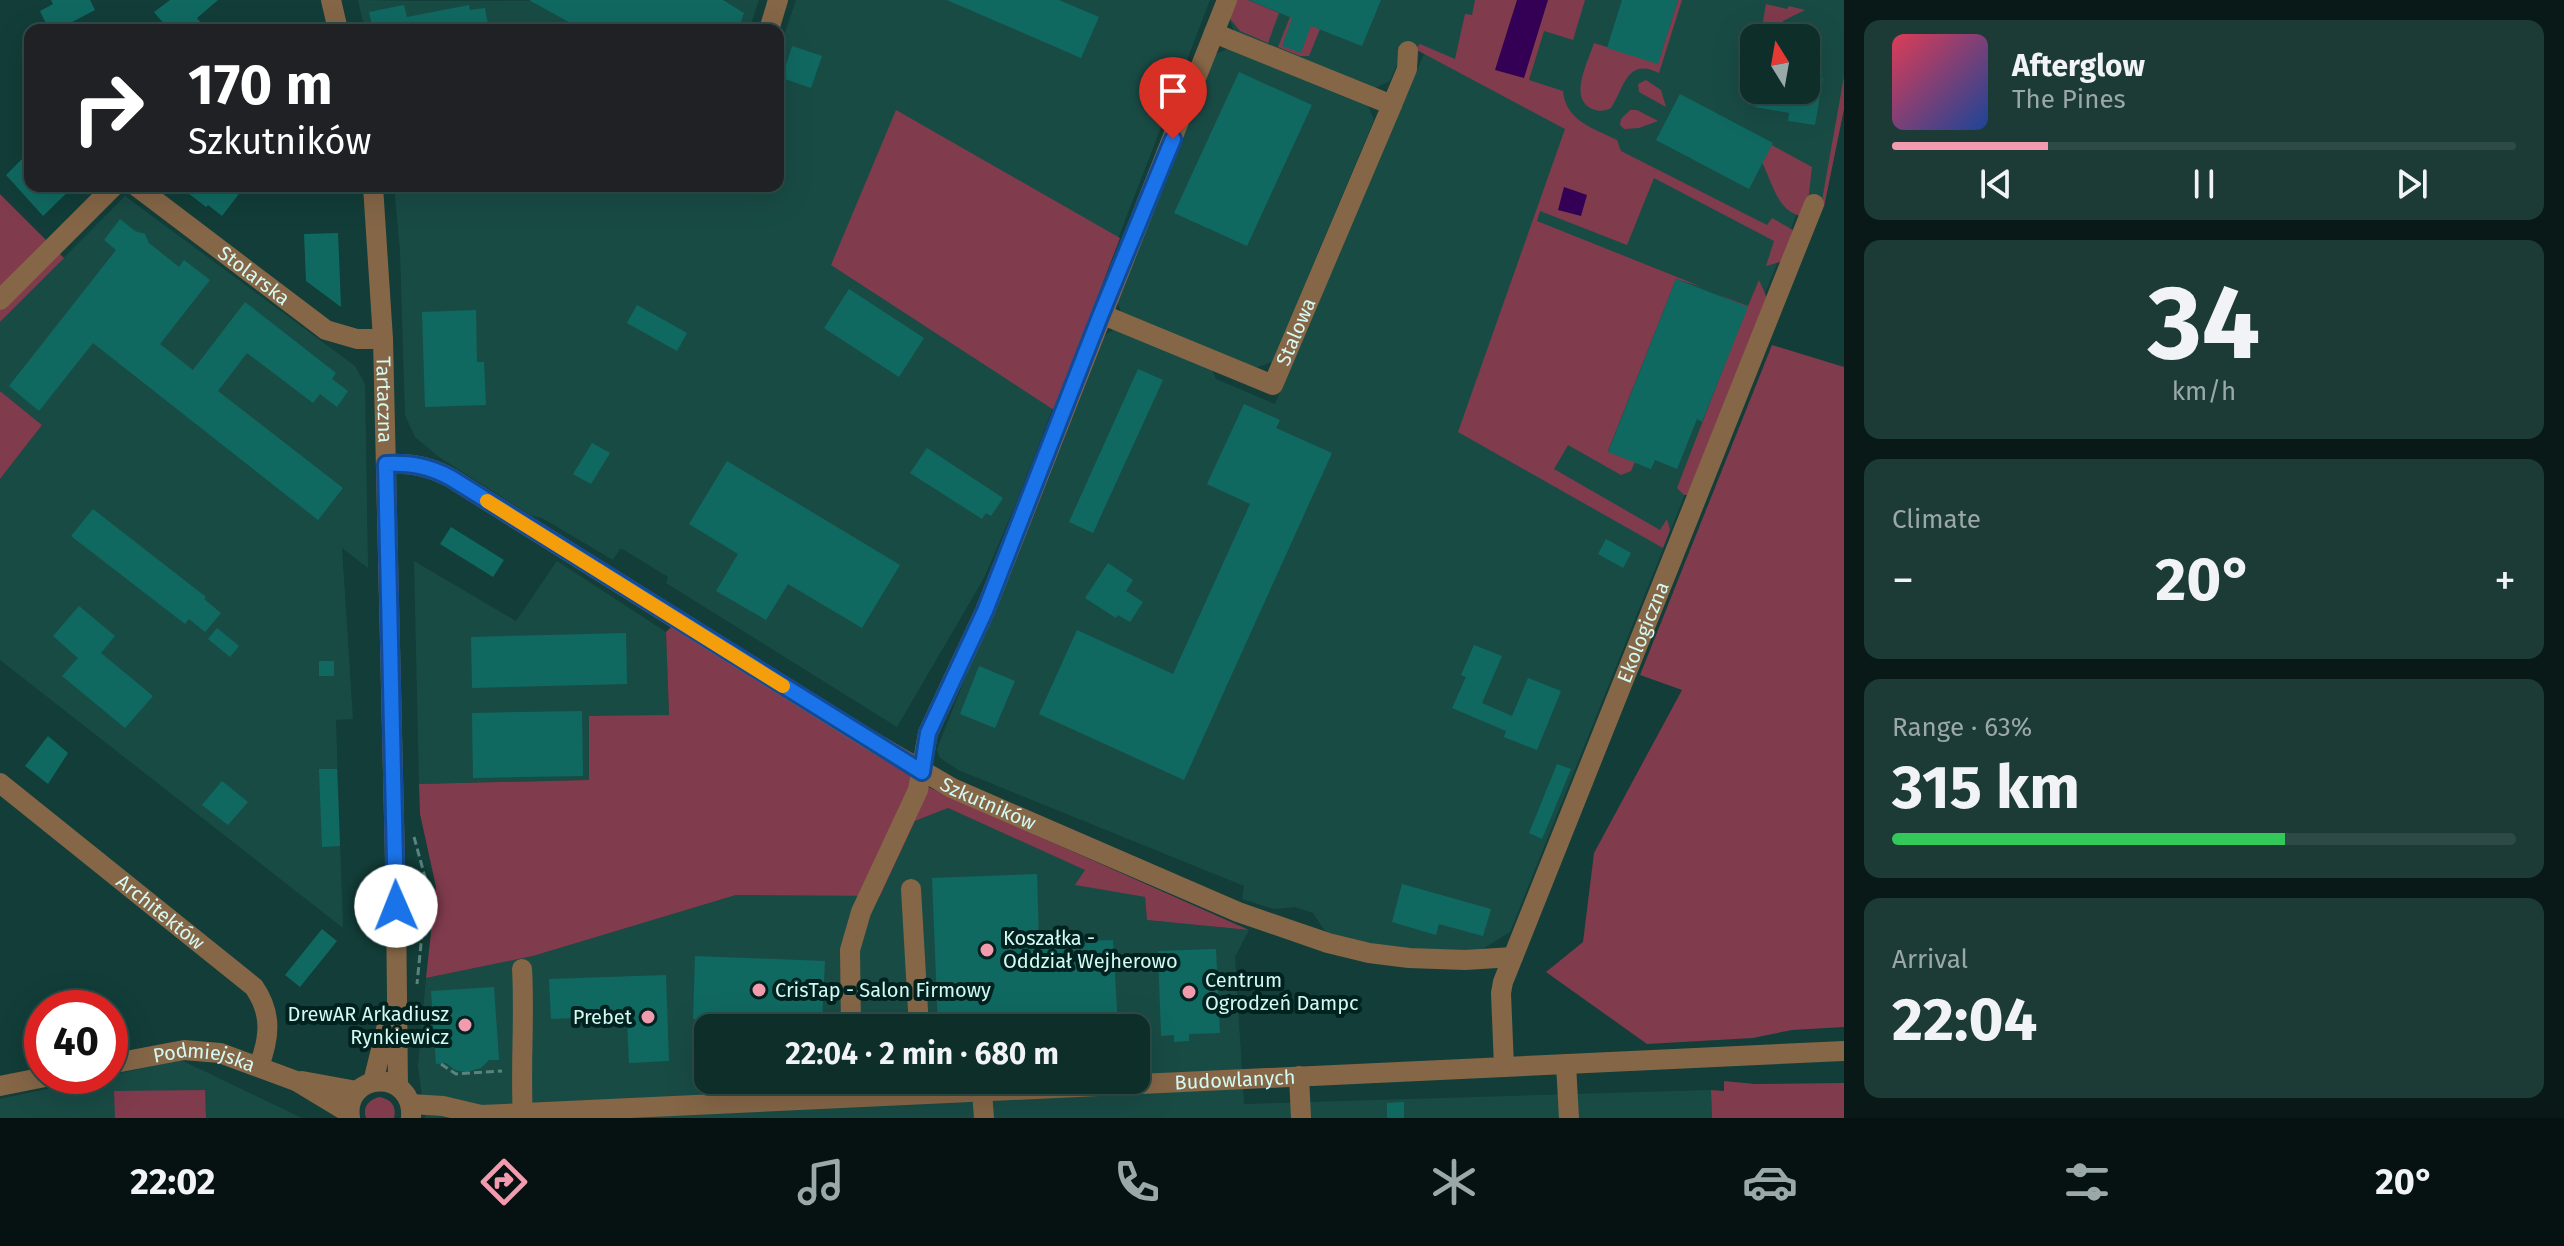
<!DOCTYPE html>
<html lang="en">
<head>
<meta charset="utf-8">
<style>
  :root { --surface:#0e2e2a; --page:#1c3a36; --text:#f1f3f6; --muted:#9ba8a8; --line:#2e4a47; --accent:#f29aae }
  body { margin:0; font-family:"Fira Sans",sans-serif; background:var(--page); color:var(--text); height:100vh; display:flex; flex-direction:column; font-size:30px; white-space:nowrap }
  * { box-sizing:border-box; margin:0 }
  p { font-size:26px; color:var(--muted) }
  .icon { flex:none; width:44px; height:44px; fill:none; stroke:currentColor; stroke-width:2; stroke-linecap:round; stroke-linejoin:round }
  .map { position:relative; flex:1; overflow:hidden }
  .panel { display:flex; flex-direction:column; gap:20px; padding:20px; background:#081917; width:720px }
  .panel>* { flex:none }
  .banner { position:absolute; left:24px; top:24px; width:760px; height:168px; border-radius:16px; box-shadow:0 8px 32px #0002,0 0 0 2px var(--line); background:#202124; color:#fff; overflow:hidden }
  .needle { width:52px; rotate:349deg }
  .fabs { position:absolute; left:1740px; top:24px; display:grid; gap:16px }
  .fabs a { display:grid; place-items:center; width:80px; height:80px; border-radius:16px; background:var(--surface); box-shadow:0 8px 32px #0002,0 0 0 2px var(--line); font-size:40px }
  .speed { position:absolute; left:24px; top:990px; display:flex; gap:16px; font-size:40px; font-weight:700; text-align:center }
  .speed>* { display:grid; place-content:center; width:104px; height:104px; border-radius:50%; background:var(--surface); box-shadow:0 8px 32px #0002,0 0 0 2px var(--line); line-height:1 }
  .speed .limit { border:12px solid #d22; background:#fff; color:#111 }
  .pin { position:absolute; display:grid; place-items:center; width:68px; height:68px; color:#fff; margin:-82px -34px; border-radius:50% 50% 50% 0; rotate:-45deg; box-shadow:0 0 8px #0007 }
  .pin .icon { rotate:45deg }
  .me { position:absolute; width:88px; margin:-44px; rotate:359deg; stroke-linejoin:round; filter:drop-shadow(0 0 6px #0008) }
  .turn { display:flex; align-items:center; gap:28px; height:168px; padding:0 32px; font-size:36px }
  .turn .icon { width:104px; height:104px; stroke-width:2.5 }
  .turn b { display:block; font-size:56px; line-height:68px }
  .big { font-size:60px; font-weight:700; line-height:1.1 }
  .panel .card { flex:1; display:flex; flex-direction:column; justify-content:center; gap:12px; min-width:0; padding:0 28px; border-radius:16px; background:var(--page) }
  .panel .dial { align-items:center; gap:0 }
  .dial b { font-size:104px; line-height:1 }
  .song { display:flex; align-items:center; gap:24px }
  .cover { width:96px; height:96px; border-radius:12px; background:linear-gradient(135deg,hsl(350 70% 55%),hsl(220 70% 35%)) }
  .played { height:8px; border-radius:4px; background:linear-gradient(90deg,var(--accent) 25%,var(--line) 25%) }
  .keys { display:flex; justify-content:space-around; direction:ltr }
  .heat { display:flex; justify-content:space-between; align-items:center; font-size:44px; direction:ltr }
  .charge { height:12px; border-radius:6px; background:linear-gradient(90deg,#34c759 63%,var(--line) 0) }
  .trip { position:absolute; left:694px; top:1014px; width:456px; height:80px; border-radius:16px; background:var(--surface); box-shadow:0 8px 32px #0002,0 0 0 2px var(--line); font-weight:700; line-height:80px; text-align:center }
  .dock { display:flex; height:128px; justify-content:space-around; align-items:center; background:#061211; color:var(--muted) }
  .dock .icon { width:56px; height:56px }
  .dock .selected { color:var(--accent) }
  .dock b { font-size:36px; color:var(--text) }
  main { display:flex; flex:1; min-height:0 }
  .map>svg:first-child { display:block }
  .built { fill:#194b45; fill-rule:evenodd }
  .green { fill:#803b4d }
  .water { fill:#305 }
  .building { fill:#106961 }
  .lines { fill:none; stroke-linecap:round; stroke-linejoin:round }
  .path { stroke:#5a837e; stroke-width:3; stroke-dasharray:8 4; stroke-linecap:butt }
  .minor { stroke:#856647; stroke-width:20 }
  .route-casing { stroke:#114b97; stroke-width:20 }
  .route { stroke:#1a73e8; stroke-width:14 }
  .slow { stroke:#f59e0b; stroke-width:14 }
  .poi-dot { fill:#f29aae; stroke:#01221f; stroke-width:3 }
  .labels { text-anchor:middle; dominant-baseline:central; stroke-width:8; stroke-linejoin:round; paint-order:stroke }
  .street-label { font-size:20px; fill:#d3f9f3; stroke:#01221f }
  .poi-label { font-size:20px; fill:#d3f9f3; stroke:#01221f; text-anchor:start }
</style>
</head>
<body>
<main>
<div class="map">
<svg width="1844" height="1118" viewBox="0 0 1844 1118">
  <rect width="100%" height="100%" fill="#123d38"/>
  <!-- built -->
  <path class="built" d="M358,0L419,1L759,0L749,30H365Z
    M796,0H1210L1015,506L984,578L897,727L666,583L668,577L624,550L620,549L613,560L542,518L532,516L439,457L415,437L405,415L400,250L394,186H657L670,194L693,186H778V53Z
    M1235,0H1844V109L1824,207L1802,201L1510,932L1478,952L1384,947L1327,934L1313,913L1295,907L1274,909L1242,899L1244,886L958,770L939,757L937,749L1098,340L1116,328L1211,367L1216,379L1275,404L1424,54L1405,45L1390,81L1373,89L1235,33L1228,16ZM1754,38H1806V90H1754Z
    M1230,48L1367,103L1374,120L1272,362L1255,368L1122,314L1115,297L1213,55Z
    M125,196L355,366L365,384L368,568L342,548L353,719L336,720L343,928L0,660V479L42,425L0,391V322Z
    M414,561L516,621L557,561L666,632L669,715L589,780L419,784Z
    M948,808L1086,870L1076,885L1145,897L1147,920L1249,930L1235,957L1244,1104L1711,1090L1712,1118H425L418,1066L426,978L533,956L736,895L880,896L915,821ZM708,1028H1136V1080H708Z
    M181,1060L302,1118H0V1099Z"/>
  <!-- green -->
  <path class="green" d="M1229,0H1248L1279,13L1268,43L1240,31L1226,14Z
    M1475,0H1585L1573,40L1544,31L1529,80L1563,91C1566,121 1593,128 1617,140L1621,151L1767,225L1772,218L1793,230L1783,261L1766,266L1774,241L1654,178L1627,245L1540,211L1537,221L1702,287L1676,279L1608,451L1635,462L1631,471L1621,475L1568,445L1554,469L1660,530L1667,519L1670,530L1663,548L1458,432L1565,129L1415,49L1420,44L1455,59L1465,14L1472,15Z
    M1678,0H1682L1659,73C1627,57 1625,86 1611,108C1604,111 1600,112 1592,109C1568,98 1588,62 1594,43L1658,63Z
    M1766,4L1787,9L1789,6L1805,10L1783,21L1777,38H1760Z
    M1290,17L1320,29L1309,56H1300L1278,47Z
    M1844,76V109L1824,207L1821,206Z
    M1646,80L1661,90L1666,107L1639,92L1638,84Z
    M896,110L1120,238L1054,410L831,265Z
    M1630,110H1637L1658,121L1639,128L1624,129L1620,125L1621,119Z
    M1766,142L1812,167L1808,202L1800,216C1774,209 1772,176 1758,156Z
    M0,194L64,258L0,322Z
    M1759,280L1767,298L1688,495H1684L1677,488L1747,307L1716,294L1748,306Z
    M1772,345L1844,367V1027L1792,1030L1753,1038L1647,1044L1546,972L1583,942L1594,853L1682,690L1640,675Z
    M0,391L42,425L0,479Z
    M673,625L928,787L1249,930L1147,920L1145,897L1075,885L1085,870L948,808L915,821L880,896L736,895L533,956L426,978L436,887L420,814L419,784L589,780V716L669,715L666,632Z
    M1724,1081L1755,1084L1844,1083V1118H1712L1711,1090L1724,1091Z
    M205,1090L206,1118H115L114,1091Z
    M379,1097C391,1099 397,1106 394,1118H366C362,1107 369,1100 379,1097Z"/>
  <!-- water -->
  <path class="water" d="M1517,0H1548L1524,78L1495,70Z
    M1564,187L1587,195L1581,216L1558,210Z"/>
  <!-- building -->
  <path class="building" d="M51,0H90L95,10L57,30H49L40,11L53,4Z
    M170,0H218L197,18L206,30H169L154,12Z
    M529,0H723L744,13L738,30H583Z
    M947,0H1059L1099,17L1081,58Z
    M1249,0H1381L1362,46L1311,26L1301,53L1282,46L1292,18Z
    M1622,0H1678L1658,64L1607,48Z
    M404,5L407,17L469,5L470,10L485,8L489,30H373L369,12Z
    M792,46L822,56L811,88L782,78Z
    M1239,72L1312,105L1247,246L1174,213Z
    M1806,76L1823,78L1815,125L1788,121L1789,113L1755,107L1758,90H1806Z
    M1680,94L1773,143L1749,189L1656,140Z
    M30,151V186H74L43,216L6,175Z
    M179,186H245L222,216L208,205L206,207Z
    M120,219L135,231L145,234L149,243L179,267L184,260L210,280L160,344L193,370L245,302L336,373L332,379L348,391L337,407L320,394L313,403L247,353L218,391L343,488L318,520L93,343L39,411L9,386L116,250L104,240Z
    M338,233L339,256L341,307L306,281L304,234Z
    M1676,279L1748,307L1702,422L1697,419L1677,469L1655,460L1651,469L1608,452Z
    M849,289L924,338L899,377L824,328Z
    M637,305L687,333L677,351L627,323Z
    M476,310L477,362H484L486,405L425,407L422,312Z
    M1138,369L1163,380L1093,533L1069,522Z
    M1244,404L1280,420L1276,428L1332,453L1184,780L1039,714L1077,630L1173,674L1250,504L1207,484Z
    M592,443L610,453L591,484L573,474Z
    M927,448L1003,498L991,516L986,513L982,519L910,473Z
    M727,461L900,565L862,628L788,584L766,620L716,591L738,554L689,524Z
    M93,509L206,597L204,599L221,613L205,632L189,619L185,624L71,536Z
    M451,527L504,560L493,577L440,544Z
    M1606,539L1631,553L1623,568L1598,554Z
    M1108,563L1133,580L1126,591L1143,602L1130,622L1118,615L1116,618L1085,598Z
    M79,606L115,636L101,653L153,696L125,728L62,676L78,658L53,636Z
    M217,628L239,646L230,657L208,639Z
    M626,633L627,684L472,688L471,637Z
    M1474,645L1502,656L1482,703L1512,716L1528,678L1561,691L1537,750L1504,737L1506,731L1452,708L1466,677L1461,675Z
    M319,661H334V676H319Z
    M979,666L1015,681L995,728L960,714Z
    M582,711L583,776L473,778L472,713Z
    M48,736L68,753L48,784L25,766Z
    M1557,764L1571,769L1542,839L1529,833Z
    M319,769H337L340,846L322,847Z
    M222,781L248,802L228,825L202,805Z
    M1037,874L1039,943L1113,940L1118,1028H1068L1067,1021L938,1026L932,878Z
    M1402,884L1491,909L1483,936L1439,924L1436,935L1392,922Z
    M322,929L337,941L300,987L285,975Z
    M1216,949L1220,1033L1189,1034V1041L1174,1042V1035L1161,1036L1158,951Z
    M695,956L825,961L822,1022L798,1021L797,1028H732V1021L693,1019Z
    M666,975L669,1061L629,1063L627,1016L551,1019L549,979Z
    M494,987L499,1060H489L481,1068L466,1072L455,1070L446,1063L436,1064L431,991Z
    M1404,1102V1118H1387V1103Z"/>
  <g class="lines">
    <!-- path -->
    <path class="path" d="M414,837L425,877L426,894L417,984
      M441,1064L456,1074L502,1071"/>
    <!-- minor -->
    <g class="minor">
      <path d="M331,0L338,30"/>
      <path d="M769,30L778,0"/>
      <path d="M1392,105L1407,69L1408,51"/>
      <path id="s1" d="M136,186L326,330L357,339H383"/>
      <path id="s2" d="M373,186L383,339L396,906L398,1086"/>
      <path d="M0,300L114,186"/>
      <path id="s3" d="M1101,314L1273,385L1392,105L1214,33"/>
      <path id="s4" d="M386,464C411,463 429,466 451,478L870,740L952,788L1238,912L1328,943L1369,953L1409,958L1465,960L1513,957"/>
      <path id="s5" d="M0,783L254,987C272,1013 270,1037 259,1066"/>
      <path d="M911,889L919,1028"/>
      <path d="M522,969C525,1019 520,1068 523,1118"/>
      <path d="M851,1028L850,950L861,912L918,790L928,733L985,611L1227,0"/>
      <path id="s6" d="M110,1064L184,1050L220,1053L296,1081L349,1113"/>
      <path d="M1566,1064L1569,1118"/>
      <path id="s7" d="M1504,1067L1501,993L1503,982L1814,204"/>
      <path d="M1299,1076L1301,1118"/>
      <path d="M302,1081L357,1091"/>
      <path d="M373,1082L389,1017"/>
      <path d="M0,1086L50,1076"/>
      <path d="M982,1092L984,1118"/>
      <path d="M411,1104L443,1106L481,1115"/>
      <path d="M350,1118C343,1071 415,1068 411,1118"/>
      <path id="s8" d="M464,1118L481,1115L1844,1051"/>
    </g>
  </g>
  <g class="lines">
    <defs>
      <path id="route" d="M396,906L386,464C411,463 429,466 451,478L922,772L928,733L985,611L1101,314L1173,139"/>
    </defs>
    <!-- route casing -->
    <use href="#route" class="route-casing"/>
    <!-- route -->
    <use href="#route" class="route"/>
    <!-- slow -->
    <path class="slow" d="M487,501L783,686"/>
  </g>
  <!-- markers -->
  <g class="poi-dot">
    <circle cx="987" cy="950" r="8"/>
    <circle cx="759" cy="990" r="8"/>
    <circle cx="1189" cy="992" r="8"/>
    <circle cx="648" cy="1017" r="8"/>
    <circle cx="465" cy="1025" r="8"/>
  </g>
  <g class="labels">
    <!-- street labels -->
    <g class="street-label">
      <text stroke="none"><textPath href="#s1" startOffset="148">Stolarska</textPath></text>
      <text stroke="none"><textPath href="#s3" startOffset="244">Stalowa</textPath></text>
      <text stroke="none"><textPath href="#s2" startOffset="214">Tartaczna</textPath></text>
      <text stroke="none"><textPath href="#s7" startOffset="462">Ekologiczna</textPath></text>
      <text stroke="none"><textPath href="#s4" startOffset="696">Szkutników</textPath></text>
      <text stroke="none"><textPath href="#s5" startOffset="206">Architektów</textPath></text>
      <text stroke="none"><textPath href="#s6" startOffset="96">Podmiejska</textPath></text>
      <text stroke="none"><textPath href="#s8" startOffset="772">Budowlanych</textPath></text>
    </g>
    <!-- poi labels -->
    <g class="poi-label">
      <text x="1003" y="938">Koszałka -<tspan x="1003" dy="23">Oddział Wejherowo</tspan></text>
      <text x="1205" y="980">Centrum<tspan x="1205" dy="23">Ogrodzeń Dampc</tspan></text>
      <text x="775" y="990">CrisTap - Salon Firmowy</text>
      <text x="449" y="1014" text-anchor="end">DrewAR Arkadiusz<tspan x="449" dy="23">Rynkiewicz</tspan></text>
      <text x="632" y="1017" text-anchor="end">Prebet</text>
    </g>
  </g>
</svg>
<div class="fabs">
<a><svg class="needle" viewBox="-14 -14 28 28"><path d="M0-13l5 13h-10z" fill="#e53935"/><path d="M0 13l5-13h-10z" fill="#9ba8a8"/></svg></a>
</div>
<div class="speed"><div class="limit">40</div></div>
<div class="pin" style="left:1173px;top:139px;background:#d93025"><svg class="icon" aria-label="arrive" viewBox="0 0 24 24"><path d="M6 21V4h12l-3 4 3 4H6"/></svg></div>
<svg class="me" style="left:396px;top:906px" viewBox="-20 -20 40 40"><circle r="19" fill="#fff"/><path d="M0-13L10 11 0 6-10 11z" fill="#1a73e8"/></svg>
<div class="trip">22:04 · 2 min · 680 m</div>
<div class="banner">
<div class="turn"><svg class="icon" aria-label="right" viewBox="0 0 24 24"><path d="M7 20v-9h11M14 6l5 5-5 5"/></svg><div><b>170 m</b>Szkutników</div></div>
</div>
</div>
<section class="panel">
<div class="card">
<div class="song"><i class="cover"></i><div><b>Afterglow</b><p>The Pines</p></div></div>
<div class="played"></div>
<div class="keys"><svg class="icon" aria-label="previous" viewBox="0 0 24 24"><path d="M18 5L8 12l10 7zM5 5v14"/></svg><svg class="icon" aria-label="pause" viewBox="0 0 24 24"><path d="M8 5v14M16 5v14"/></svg><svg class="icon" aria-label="next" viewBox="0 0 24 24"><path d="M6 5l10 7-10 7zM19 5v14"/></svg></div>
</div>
<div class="card dial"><b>34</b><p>km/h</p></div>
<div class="card"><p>Climate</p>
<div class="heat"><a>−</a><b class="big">20°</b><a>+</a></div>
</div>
<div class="card"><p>Range · 63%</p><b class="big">315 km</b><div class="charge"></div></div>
<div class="card"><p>Arrival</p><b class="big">22:04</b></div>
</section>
</main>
<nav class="dock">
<b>22:02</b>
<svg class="icon selected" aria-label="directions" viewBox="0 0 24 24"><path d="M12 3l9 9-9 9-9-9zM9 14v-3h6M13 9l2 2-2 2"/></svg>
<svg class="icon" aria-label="music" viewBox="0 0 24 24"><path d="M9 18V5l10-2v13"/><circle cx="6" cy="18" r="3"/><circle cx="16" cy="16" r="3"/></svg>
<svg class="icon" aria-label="phone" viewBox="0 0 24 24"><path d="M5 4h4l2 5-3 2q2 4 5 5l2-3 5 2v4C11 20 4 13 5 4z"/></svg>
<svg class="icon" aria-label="climate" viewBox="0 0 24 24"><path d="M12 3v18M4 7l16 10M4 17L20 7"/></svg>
<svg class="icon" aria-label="car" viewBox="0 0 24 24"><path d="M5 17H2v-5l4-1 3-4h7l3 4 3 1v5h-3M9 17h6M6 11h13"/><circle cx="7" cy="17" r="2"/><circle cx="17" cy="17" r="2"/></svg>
<svg class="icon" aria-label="filters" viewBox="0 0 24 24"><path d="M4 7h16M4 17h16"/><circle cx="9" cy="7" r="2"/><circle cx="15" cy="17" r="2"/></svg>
<b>20°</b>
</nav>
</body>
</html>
